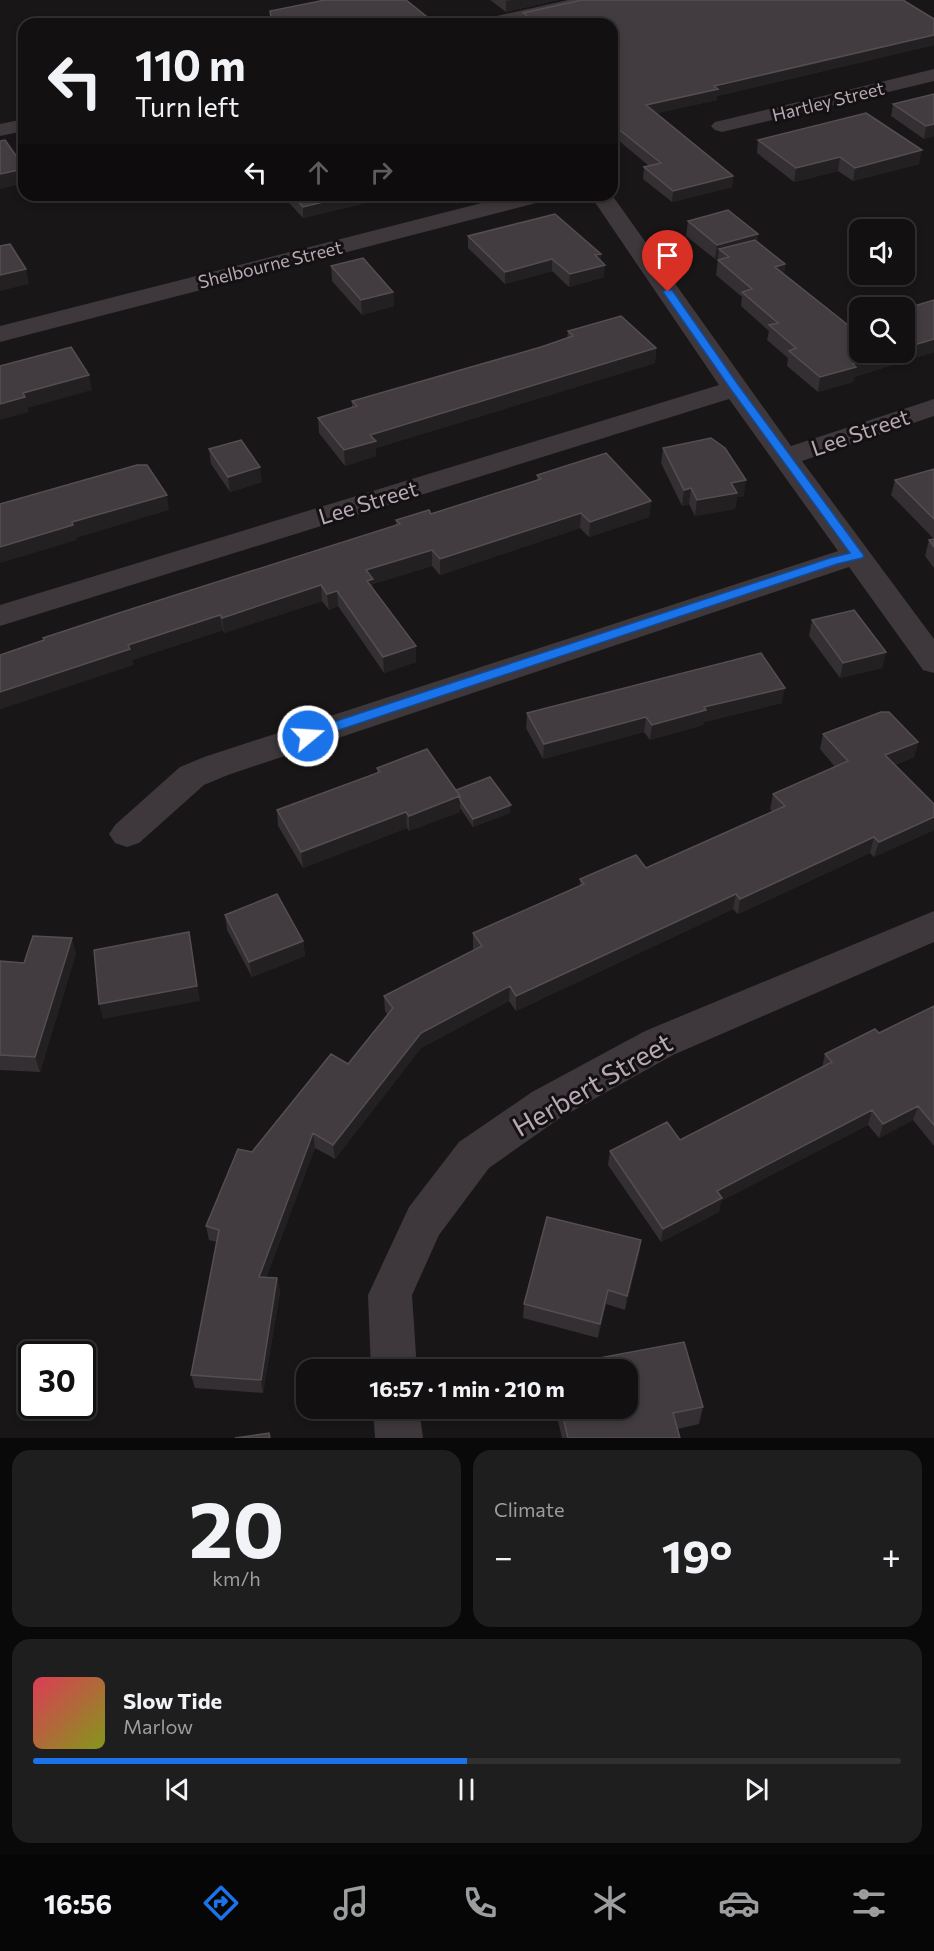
<!DOCTYPE html>
<html lang="en">
<head>
<meta charset="utf-8">
<style>
  :root { --surface:#121011; --page:#1f1e1f; --text:#f1f3f6; --muted:#9c9d9f; --line:#313031; --accent:#1a73e8 }
  body { margin:0; font-family:Commissioner,sans-serif; background:var(--page); color:var(--text); height:100vh; display:flex; flex-direction:column; font-size:22px; white-space:nowrap }
  * { box-sizing:border-box; margin:0 }
  p { font-size:20px; color:var(--muted) }
  .icon { flex:none; width:33px; height:33px; fill:none; stroke:currentColor; stroke-width:2; stroke-linecap:round; stroke-linejoin:round }
  .map { position:relative; height:1438px; overflow:hidden }
  .details { display:flex; flex-direction:column; gap:12px; padding:12px; background:#0a0909; flex:1 }
  .details>* { flex:none }
  .hud { position:absolute; left:18px; top:18px; width:600px; height:183px; border-radius:18px; box-shadow:0 3px 9px #0003,0 0 0 2px var(--line); background:#121011; color:var(--text); overflow:hidden }
  .buttons { position:absolute; left:849px; top:219px; display:grid; gap:12px }
  .buttons a { display:grid; place-items:center; width:66px; height:66px; border-radius:12px; background:var(--surface); box-shadow:0 3px 9px #0003,0 0 0 2px var(--line); font-size:30px }
  .speed { position:absolute; left:18px; top:1341px; display:flex; gap:12px; font-size:30px; font-weight:700; text-align:center }
  .speed>* { display:grid; place-content:center; width:78px; height:78px; border-radius:50%; background:var(--surface); box-shadow:0 3px 9px #0003,0 0 0 2px var(--line); line-height:1 }
  .speed .limit { border:3px solid #111; border-radius:9px; background:#fff; color:#111 }
  .pin { position:absolute; display:grid; place-items:center; width:51px; height:51px; color:#fff; margin:-62px -26px; border-radius:50% 50% 50% 0; rotate:-45deg; box-shadow:0 0 6px #0007 }
  .pin .icon { rotate:45deg }
  .me { position:absolute; width:66px; margin:-33px; rotate:72deg; stroke-linejoin:round; filter:drop-shadow(0 0 4px #0008) }
  .turn { display:flex; align-items:center; gap:21px; height:126px; padding:0 18px; font-size:27px }
  .turn .icon { width:78px; height:78px; stroke-width:2.5 }
  .turn b { display:block; font-size:42px; line-height:51px }
  .lanes { display:flex; align-items:center; height:57px; padding:0 18px; background:#0003; justify-content:center; gap:30px; direction:ltr }
  .lanes .off { opacity:.35 }
  .big { font-size:45px; font-weight:700; line-height:1.1 }
  .details .tile { flex:1; display:flex; flex-direction:column; justify-content:center; gap:9px; min-width:0; padding:0 21px; border-radius:18px; background:var(--page) }
  .details .dial { align-items:center; gap:0 }
  .dial b { font-size:78px; line-height:1 }
  .song { display:flex; align-items:center; gap:18px }
  .cover { width:72px; height:72px; border-radius:9px; background:linear-gradient(135deg,hsl(350 70% 55%),hsl(70 70% 35%)) }
  .played { height:6px; border-radius:3px; background:linear-gradient(90deg,var(--accent) 50%,var(--line) 50%) }
  .keys { display:flex; justify-content:space-around; direction:ltr }
  .heat { display:flex; justify-content:space-between; align-items:center; font-size:33px; direction:ltr }
  .details .tiles { flex:1; display:grid; gap:12px; grid-template-columns:1fr 1fr }
  .tile:last-child { grid-column:span 2 }
  .trip { position:absolute; left:296px; top:1359px; width:342px; height:60px; border-radius:18px; background:var(--surface); box-shadow:0 3px 9px #0003,0 0 0 2px var(--line); font-weight:700; line-height:60px; text-align:center }
  .menu { display:flex; height:96px; justify-content:space-around; align-items:center; background:#070607; color:var(--muted) }
  .menu .icon { width:42px; height:42px }
  .menu .selected { color:var(--accent) }
  .menu b { font-size:27px; color:var(--text) }
  .map>svg:first-child { display:block }
  .lines { fill:none; stroke-linecap:round; stroke-linejoin:round }
  .minor { fill:#3e373b; fill-rule:evenodd }
  .wall { fill:#342f32 }
  .shaded-wall { fill:#232021 }
  .building { fill:#423c40; stroke:#554d52; stroke-width:1.5 }
  .route { fill:#1a73e8; stroke:#114b97; stroke-width:1.5 }
  .labels { text-anchor:middle; dominant-baseline:central; stroke-width:6; stroke-linejoin:round; paint-order:stroke }
  .far-street-label { font-size:18px; fill:#b9a8b5; stroke:#131112 }
  .street-label { font-size:22px; fill:#b9a8b5; stroke:#131112 }
  .near-street-label { font-size:27px; fill:#b9a8b5; stroke:#131112 }
</style>
</head>
<body>
<div class="map">
<svg width="934" height="1438" viewBox="0 0 934 1438">
  <rect width="100%" height="100%" fill="#181617"/>
  <g class="lines">
    <!-- minor -->
    <path class="minor" d="M568,0H602L600,4L511,24H476L479,20Z
      M934,69V81L722,132L715,130L711,126L715,122Z
      M24,119V131L0,136V124Z
      M513,195H551L548,200L0,342V326Z
      M590,195H612L791,446L934,399V416L802,461L934,639V673L923,670L849,567L228,775L204,785L139,843L127,847L115,843L109,834L115,825L180,767L204,757L838,551L729,399L0,626V605L719,385Z
      M934,911V942L673,1055L560,1118L489,1168L439,1235L412,1295L417,1370H371L368,1295L409,1207L459,1142L532,1092L645,1031Z
      M373,1408H419L423,1438H375Z"/>
  </g>
  <!-- wall -->
  <path class="wall" d="M490,0H558L506,12Z
    M523,13L934,19V45L717,96V100L657,113L733,176L732,187L672,202L643,179L644,167L649,166L612,135V24H523Z
    M934,94V136L924,139L891,116L893,104Z
    M758,140L919,164L853,181L838,171L794,182L757,153Z
    M282,195H399L303,218Z
    M688,221L758,234L757,242L785,264L784,274L848,325L934,300V352L854,377L853,382L818,392L787,366L788,358L767,340L769,331L741,306L742,297L716,275L718,258L715,259L686,236Z
    M468,236L601,254L600,261L604,277L569,287L552,271L505,284L468,248Z
    M331,266L393,292L394,306L362,315L332,281Z
    M568,331L656,348L655,363L376,448V456L345,466L319,433L318,418L352,408V401L541,347L567,338Z
    M663,448L744,496L737,497L735,509L695,516L689,504L682,506L661,463Z
    M209,449L262,482L230,492L211,464Z
    M934,469V539L891,495L895,480Z
    M537,475L651,501L649,517L589,537L580,528L440,575L432,566L373,584V589L416,646V662L384,673L338,606L329,610L322,601L224,633L223,630L132,660L133,665L0,709V655L396,525V520L437,512L537,480Z
    M929,540L934,547V568L925,556Z
    M812,620L886,652L882,668L840,678L809,636Z
    M782,703L704,722L703,725L650,740L644,732L543,759L526,728L527,713Z
    M823,734L918,742L914,757L895,765L934,804V830L874,857L870,853L738,914L733,909L516,1011L509,1001L421,1048L335,1159L315,1148L266,1278H277L280,1292L263,1393L195,1388L191,1375L217,1242L209,1240L206,1226L252,1152L348,1064L388,1015L385,1011L384,996L474,950L473,948V933L580,886V879L646,868L773,812L770,809L773,794L835,767L820,749Z
    M377,768L456,790L510,813L473,827L460,808V812L409,831L407,828L303,868L278,826L277,810L377,773Z
    M225,915L303,941L305,956L252,977L227,930Z
    M76,953L40,1072L0,1070V961L24,963Z
    M934,1006V1146L913,1120L879,1138L868,1125L721,1201L719,1212L661,1242L608,1165L610,1151L680,1140L822,1068L825,1054L879,1033Z
    M641,1240L639,1254L625,1310L606,1304L598,1338L523,1318L524,1304Z
    M684,1342L703,1407L699,1424L678,1429L680,1438H562L555,1408H627V1370H551V1367Z"/>
  <!-- shaded-wall -->
  <path class="shaded-wall" d="M511,0H558L506,12V1Z
    M934,35V45L717,96V100L645,116L646,105L714,86Z
    M934,124V136L924,139L926,126Z
    M922,150L919,164L853,181L855,168Z
    M840,157L838,171L794,182L796,168Z
    M24,169V183L0,189V174Z
    M733,176L732,187L672,202L673,191Z
    M352,195H399L303,218V207Z
    M758,234L756,248L719,249L718,258L715,259L717,245Z
    M601,254L600,266L595,255Z
    M552,259V271L505,284V272Z
    M785,264L783,279L775,267Z
    M605,265L604,277L569,287L570,274Z
    M26,269L29,284L0,291V275Z
    M393,292L394,306L362,315L361,300Z
    M934,339V352L854,377L853,382L818,392L820,377L853,364L889,352H904V348Z
    M656,348L655,363L376,448V456L345,466L344,450L370,435Z
    M89,375L92,390L28,408L29,412L0,420V404L23,393Z
    M260,467L262,482L230,492L228,477Z
    M746,480L744,496L737,497L735,509L695,516L697,500L731,483Z
    M691,488L689,504L682,506L684,490Z
    M167,495L169,510L76,538L77,540L0,563V547L72,522Z
    M651,501L649,517L589,537L590,522Z
    M581,513L580,528L440,575V559Z
    M432,550V566L373,584V595L368,597L366,570Z
    M321,585L322,601L224,633L222,618Z
    M337,591L338,606L329,610L327,594Z
    M220,615L223,630L132,660L133,665L0,709V692L128,645Z
    M416,646V662L384,673L383,657Z
    M886,652L882,668L840,678L843,663Z
    M785,688L782,703L704,722L703,725L650,740L652,725L704,707Z
    M646,717L644,732L543,759L544,744Z
    M918,742L914,757L881,770L885,755Z
    M460,796V812L409,831V816Z
    M511,805L510,813L473,827V819Z
    M406,812L407,828L303,868L301,852Z
    M934,817V830L874,857L879,842Z
    M874,837L870,853L738,914L740,899Z
    M736,894L733,909L516,1011V996Z
    M189,932L200,1001L103,1019L99,1004Z
    M72,938L76,953L40,1072L35,1057Z
    M303,941L305,956L252,977L249,962Z
    M510,986L509,1001L421,1048L335,1159L333,1145L421,1033Z
    M918,1106L913,1120L879,1138L883,1124Z
    M872,1110L868,1125L721,1201L719,1212L661,1242L663,1229L717,1191Z
    M313,1133L315,1148L261,1291L259,1277Z
    M641,1240L639,1254L625,1310L627,1296Z
    M277,1278L280,1292L263,1393L261,1380Z
    M608,1290L606,1304L598,1338L600,1324Z"/>
  <!-- building -->
  <path class="building" d="M325,0H406L436,24H272L270,11Z
    M582,0H903L934,19V35L714,86L718,89L646,105L733,176L673,191L644,167L661,163L612,124V24H537L523,13Z
    M934,94V124L926,126L893,104Z
    M866,113L922,150L855,168L840,157L796,168L758,140Z
    M5,140L24,167V169L0,174V141Z
    M292,195H352L303,207Z
    M728,210L758,234L717,245L688,221Z
    M555,214L601,254L595,255L605,265L570,274L552,259L505,272L468,236Z
    M755,240L785,264L775,267L848,325L860,321V352H889L853,364L856,367L820,377L789,351L796,348L769,325L778,323L742,292L752,289L718,260L729,257L719,249Z
    M10,244L26,269L0,275V246Z
    M363,258L393,292L361,300L331,266Z
    M934,300V339L904,348V309Z
    M621,316L656,348L370,435L376,441L344,450L318,418L357,406L352,401L541,347L573,336L568,331Z
    M71,347L89,375L23,393L25,397L0,404V366Z
    M711,438L725,448L746,480L731,483L737,493L697,500L691,488L684,490L663,448Z
    M241,440L260,467L228,477L209,449Z
    M606,453L651,501L590,522L581,513L440,559L432,550L366,570L373,579L367,581L416,646L383,657L337,591L327,594L321,585L222,618L220,615L128,645L130,649L0,692V655L44,640L43,638L122,612L400,524L396,520L429,510L431,514L437,512L541,479L537,475Z
    M137,465H147L167,495L72,522L73,525L0,547V504Z
    M934,469V519L895,480Z
    M934,539V547L929,540Z
    M854,610L886,652L843,663L812,620Z
    M761,653L785,688L704,707L706,710L652,725L646,717L544,744L527,713Z
    M881,712H889L918,742L885,755L934,804V817L879,842L874,837L740,899L736,894L516,996L510,986L421,1033L333,1145L313,1133L259,1277L277,1278L261,1380L191,1375L219,1230L206,1226L238,1149L252,1152L331,1054L348,1064L393,1008L384,996L482,946L473,933L584,884L580,879L636,855L646,868L785,806L773,794L848,761L823,734Z
    M427,749L460,796L409,816L406,812L301,852L277,810L380,772L377,768Z
    M490,777L511,805L473,819L460,800V796L456,790Z
    M277,894L303,941L249,962L225,915Z
    M189,932L197,986L99,1004L94,950Z
    M33,936L72,938L35,1057L0,1055V961L24,963Z
    M934,1006V1125L918,1106L883,1124L872,1110L717,1191L722,1198L663,1229L610,1151L667,1122L680,1140L832,1062L825,1054L875,1029L879,1033Z
    M547,1217L641,1240L627,1296L608,1290L600,1324L524,1304Z
    M684,1342L703,1407L673,1413L680,1438H568L561,1408H627V1370H552L551,1367Z
    M269,1433L270,1438H235Z"/>
  <!-- route -->
  <path class="route" d="M665,290H672L739,386L862,553L864,556L862,558L837,564L312,739H303L301,736L303,732L830,558L850,553L732,391L663,292Z"/>
  <g class="labels">
    <!-- far-street labels -->
    <g class="far-street-label">
      <text transform="translate(828 101) rotate(-14)">Hartley Street</text>
      <text transform="translate(270 264) rotate(-14)">Shelbourne Street</text>
    </g>
    <!-- street labels -->
    <g class="street-label">
      <text transform="translate(860 432) rotate(-19)">Lee Street</text>
      <text transform="translate(368 502) rotate(-17)">Lee Street</text>
    </g>
    <!-- near-street labels -->
    <g class="near-street-label">
      <text transform="translate(592 1084) rotate(-30)">Herbert Street</text>
    </g>
  </g>
</svg>
<div class="buttons">
<a><svg class="icon" aria-label="sound" viewBox="0 0 24 24"><path d="M4 9h4l5-4v14l-5-4H4zM17 9q2 3 0 6"/></svg></a>
<a><svg class="icon" aria-label="search" viewBox="0 0 24 24"><circle cx="10" cy="10" r="6"/><path d="M15 15l6 6"/></svg></a>
</div>
<div class="speed"><div class="limit">30</div></div>
<div class="pin" style="left:668px;top:292px;background:#d93025"><svg class="icon" aria-label="arrive" viewBox="0 0 24 24"><path d="M6 21V4h12l-3 4 3 4H6"/></svg></div>
<svg class="me" style="left:308px;top:736px" viewBox="-20 -20 40 40"><circle r="17" fill="#1a73e8" stroke="#fff" stroke-width="3"/><path d="M0-11L8 9 0 5-8 9z" fill="#fff"/></svg>
<div class="trip">16:57 · 1 min · 210 m</div>
<div class="hud">
<div class="turn"><svg class="icon" aria-label="left" viewBox="0 0 24 24"><path d="M17 20v-9H6M10 6l-5 5 5 5"/></svg><div><b>110 m</b>Turn left</div></div>
<div class="lanes"><svg class="icon" aria-label="left" viewBox="0 0 24 24"><path d="M17 20v-9H6M10 6l-5 5 5 5"/></svg><svg class="icon off" aria-label="ahead" viewBox="0 0 24 24"><path d="M12 20V5M6 11l6-6 6 6"/></svg><svg class="icon off" aria-label="right" viewBox="0 0 24 24"><path d="M7 20v-9h11M14 6l5 5-5 5"/></svg></div>
</div>
</div>
<section class="details">
<div class="tiles">
<div class="tile dial"><b>20</b><p>km/h</p></div>
<div class="tile"><p>Climate</p>
<div class="heat"><a>−</a><b class="big">19°</b><a>+</a></div>
</div>
<div class="tile">
<div class="song"><i class="cover"></i><div><b>Slow Tide</b><p>Marlow</p></div></div>
<div class="played"></div>
<div class="keys"><svg class="icon" aria-label="previous" viewBox="0 0 24 24"><path d="M18 5L8 12l10 7zM5 5v14"/></svg><svg class="icon" aria-label="pause" viewBox="0 0 24 24"><path d="M8 5v14M16 5v14"/></svg><svg class="icon" aria-label="next" viewBox="0 0 24 24"><path d="M6 5l10 7-10 7zM19 5v14"/></svg></div>
</div>
</div>
</section>
<nav class="menu">
<b>16:56</b>
<svg class="icon selected" aria-label="directions" viewBox="0 0 24 24"><path d="M12 3l9 9-9 9-9-9zM9 14v-3h6M13 9l2 2-2 2"/></svg>
<svg class="icon" aria-label="music" viewBox="0 0 24 24"><path d="M9 18V5l10-2v13"/><circle cx="6" cy="18" r="3"/><circle cx="16" cy="16" r="3"/></svg>
<svg class="icon" aria-label="phone" viewBox="0 0 24 24"><path d="M5 4h4l2 5-3 2q2 4 5 5l2-3 5 2v4C11 20 4 13 5 4z"/></svg>
<svg class="icon" aria-label="climate" viewBox="0 0 24 24"><path d="M12 3v18M4 7l16 10M4 17L20 7"/></svg>
<svg class="icon" aria-label="car" viewBox="0 0 24 24"><path d="M5 17H2v-5l4-1 3-4h7l3 4 3 1v5h-3M9 17h6M6 11h13"/><circle cx="7" cy="17" r="2"/><circle cx="17" cy="17" r="2"/></svg>
<svg class="icon" aria-label="filters" viewBox="0 0 24 24"><path d="M4 7h16M4 17h16"/><circle cx="9" cy="7" r="2"/><circle cx="15" cy="17" r="2"/></svg>
</nav>
</body>
</html>
